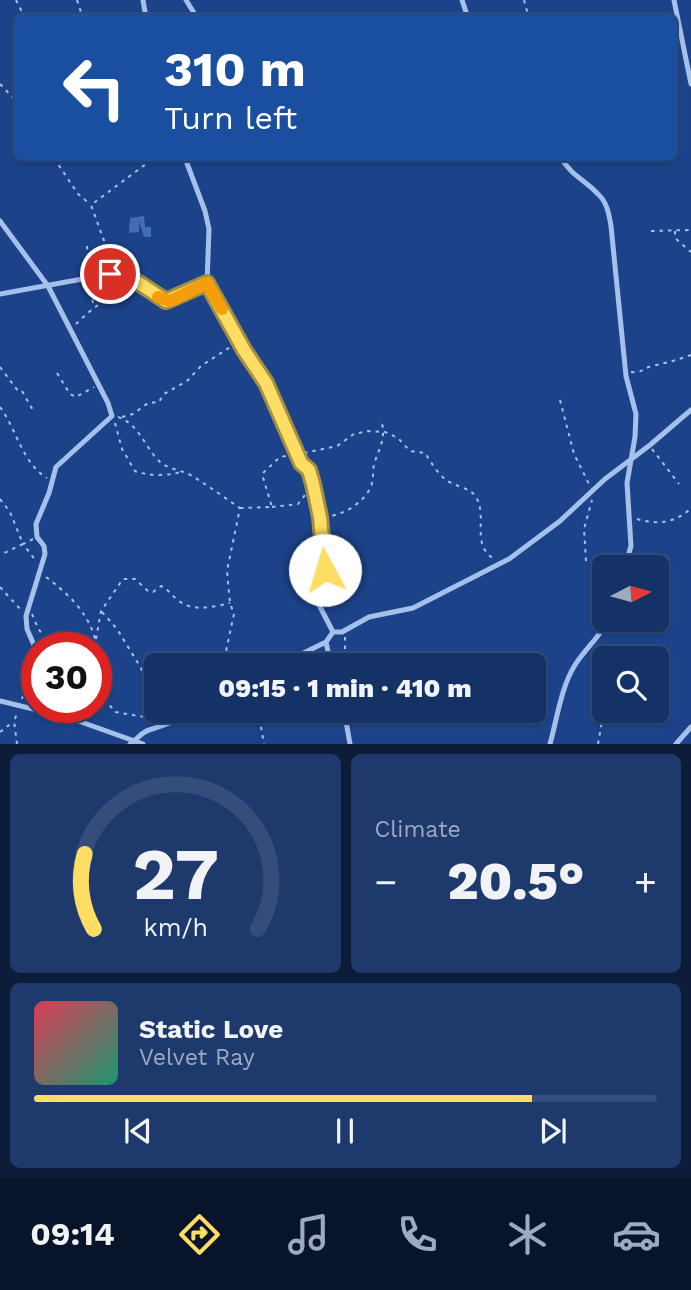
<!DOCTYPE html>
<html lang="en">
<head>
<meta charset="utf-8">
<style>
  :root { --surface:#153267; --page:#1e3a6d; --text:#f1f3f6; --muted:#9daac0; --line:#344d7b; --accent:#fddd63 }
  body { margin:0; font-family:"Work Sans",sans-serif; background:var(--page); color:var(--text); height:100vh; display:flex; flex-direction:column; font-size:26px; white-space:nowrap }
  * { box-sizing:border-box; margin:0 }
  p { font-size:23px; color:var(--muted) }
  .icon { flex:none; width:38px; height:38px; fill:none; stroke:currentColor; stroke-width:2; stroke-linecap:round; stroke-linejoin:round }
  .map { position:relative; height:744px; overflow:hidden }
  .details { display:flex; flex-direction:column; gap:10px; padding:10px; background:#0c1c39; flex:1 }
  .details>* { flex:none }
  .banner { position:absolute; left:14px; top:14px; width:663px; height:147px; border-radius:10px; box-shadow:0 2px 5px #0004,0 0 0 2px var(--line); background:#1a4fa0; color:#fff; overflow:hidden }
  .needle { width:46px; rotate:84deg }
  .buttons { position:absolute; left:592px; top:555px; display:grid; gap:14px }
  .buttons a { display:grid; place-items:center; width:77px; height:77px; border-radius:10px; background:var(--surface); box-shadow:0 2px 5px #0004,0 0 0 2px var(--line); font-size:35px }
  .speed { position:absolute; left:21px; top:632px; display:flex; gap:14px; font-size:35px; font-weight:700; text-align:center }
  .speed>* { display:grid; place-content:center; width:91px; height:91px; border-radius:50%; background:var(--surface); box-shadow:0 2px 5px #0004,0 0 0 2px var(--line); line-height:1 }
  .speed .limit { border:10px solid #d22; background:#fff; color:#111 }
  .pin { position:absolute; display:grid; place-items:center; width:60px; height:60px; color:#fff; margin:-30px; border:4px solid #fff; border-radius:50%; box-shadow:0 2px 7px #0007 }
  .me { position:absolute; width:77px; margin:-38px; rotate:354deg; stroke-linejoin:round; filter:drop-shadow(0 0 5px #0008) }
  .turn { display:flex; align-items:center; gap:24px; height:147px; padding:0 35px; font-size:32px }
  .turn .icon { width:91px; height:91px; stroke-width:2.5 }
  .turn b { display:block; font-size:49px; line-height:60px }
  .big { font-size:52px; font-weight:800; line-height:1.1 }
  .details .widget { flex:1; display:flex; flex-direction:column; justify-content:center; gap:10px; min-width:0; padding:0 24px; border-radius:10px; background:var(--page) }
  .details .dial { align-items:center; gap:0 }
  .dial svg { height:182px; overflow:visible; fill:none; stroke:var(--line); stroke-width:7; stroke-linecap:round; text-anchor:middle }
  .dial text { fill:var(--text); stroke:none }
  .song { display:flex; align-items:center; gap:21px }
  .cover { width:84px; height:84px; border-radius:10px; background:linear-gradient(135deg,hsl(350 70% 55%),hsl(160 70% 35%)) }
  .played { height:7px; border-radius:4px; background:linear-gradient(90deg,var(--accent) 80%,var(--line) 80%) }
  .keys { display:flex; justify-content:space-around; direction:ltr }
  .heat { display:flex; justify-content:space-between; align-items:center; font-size:38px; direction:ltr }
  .details .tiles { flex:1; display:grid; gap:10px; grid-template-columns:1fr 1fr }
  .widget:last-child { grid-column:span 2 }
  .trip { position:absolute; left:144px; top:653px; width:402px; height:70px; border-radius:10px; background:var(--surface); box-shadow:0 2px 5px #0004,0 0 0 2px var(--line); font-weight:800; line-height:70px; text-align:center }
  .dock { display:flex; height:112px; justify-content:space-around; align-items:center; background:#081429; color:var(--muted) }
  .dock .icon { width:49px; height:49px }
  .dock .active { color:var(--accent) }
  .dock b { font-size:32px; color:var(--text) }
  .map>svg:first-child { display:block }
  .building { fill:#446cb2 }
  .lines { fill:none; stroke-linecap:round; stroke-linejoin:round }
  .path { stroke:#a6c0ec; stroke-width:2; stroke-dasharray:3.5 5; stroke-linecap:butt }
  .street { stroke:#a6c0ec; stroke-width:5 }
  .route-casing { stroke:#a49040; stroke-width:18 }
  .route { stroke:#fddd63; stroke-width:12 }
  .slow { stroke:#f59e0b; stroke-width:12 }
</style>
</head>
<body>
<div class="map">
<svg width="691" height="744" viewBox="0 0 691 744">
  <rect width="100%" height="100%" fill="#1c4289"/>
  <!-- building -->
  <path class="building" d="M144,216L145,227H151V237H144L139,221V232L129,233L130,218Z"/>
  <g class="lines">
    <!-- path -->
    <path class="path" d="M16,0L25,18
      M77,0L83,18
      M524,0L529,18
      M0,84L18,103
      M54,158L78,194L90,204
      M651,231L691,230
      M675,231V238L691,252
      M87,246L89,270
      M113,265L91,205L154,158
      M139,276L140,268
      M89,283L94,308
      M76,324C85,315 97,304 109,299C120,295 128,297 136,288
      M0,367L18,391H22L34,412
      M631,372C643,373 643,368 652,366C665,363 678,360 691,355
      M57,373L70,394L76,397L94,387
      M560,400L574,454L589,484
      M0,407C17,430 22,463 47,478
      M118,417C139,424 144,446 159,461C168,470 184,470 194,477C210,487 225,498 240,508L227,571L230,603L234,614L223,665
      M122,417L133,414L148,403L159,402L164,394L187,381L201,366L235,344
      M115,423L122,449L135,471C146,476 170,476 180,472
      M652,449L679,484
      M304,453L337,446L354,434L368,431L385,432L398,438L410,451L425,453C431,462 437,473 445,479C454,487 472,487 477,499C487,518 471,545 494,559
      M0,499L10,512L23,544L0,555
      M272,507L298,504L308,491
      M240,508L272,507L262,474L280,457L292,455
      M324,517C342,516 367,502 372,483C374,476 372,469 375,461C381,445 386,437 381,419
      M637,519C657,525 676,523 691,508
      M33,539L23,544L36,561
      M586,561L584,529L592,500
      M46,577C93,612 105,642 96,699
      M0,587L21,610
      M102,612L117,629L141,668L158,720
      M32,614L38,628L51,648
      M345,637V649L351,665
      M96,639L101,611L123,579H135L148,591L153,592L161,586C168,589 172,596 179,601C193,612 213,607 230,603
      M96,687L105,691L107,702L115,712L157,719L164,718L170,710
      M22,699L29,673L37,661
      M258,710L264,744
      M0,732L13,722
      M17,744L14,721L18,711
      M598,744L604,710"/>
    <!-- street -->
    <path class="street" d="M143,0L146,18
      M186,0L197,18
      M462,0L468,18
      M674,0L691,84
      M185,158L205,211L209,229L207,283L244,350L266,383L301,463L309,470L313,484L325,559V574L317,588L316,599L333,632
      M561,158C572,176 585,180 598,194C607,202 609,214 611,226L626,376L636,414L635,437L627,483L631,546L625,567
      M0,221L48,286L108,403L112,416L56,467L49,493L36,524L37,537L44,546L45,554L26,616L27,629L37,652
      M0,294L110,274L139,283L162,300L170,301L207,283
      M279,665L326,642
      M331,665L326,642L333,632H342L369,617L413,608L509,559L560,521L605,479L650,445L691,410
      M0,701L70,718L143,744
      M64,707L70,718
      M344,710L350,744
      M130,744C136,740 142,732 149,730C168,724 187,717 205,710
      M550,744C557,719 561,687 575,665C585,649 600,637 608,620
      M676,744L691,727"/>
  </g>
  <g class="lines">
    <defs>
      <path id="route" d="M110,274L139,283L166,301L207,283L244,350L266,383L301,463L309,470L313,484L320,517L325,570"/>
    </defs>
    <!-- route casing -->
    <use href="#route" class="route-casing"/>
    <!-- route -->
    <use href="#route" class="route"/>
    <!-- slow -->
    <path class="slow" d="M158,297L170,301L207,283L222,309"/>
  </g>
</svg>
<div class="buttons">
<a><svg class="needle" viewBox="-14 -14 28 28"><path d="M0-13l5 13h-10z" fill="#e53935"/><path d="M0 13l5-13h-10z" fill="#9daac0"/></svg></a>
<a><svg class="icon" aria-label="search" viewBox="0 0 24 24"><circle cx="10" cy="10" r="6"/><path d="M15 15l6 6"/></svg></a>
</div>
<div class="speed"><div class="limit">30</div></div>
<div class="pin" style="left:110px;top:274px;background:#d93025"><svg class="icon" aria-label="arrive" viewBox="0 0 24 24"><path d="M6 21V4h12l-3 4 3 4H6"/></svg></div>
<svg class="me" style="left:325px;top:570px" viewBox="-20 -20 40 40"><circle r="19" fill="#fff"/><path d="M0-13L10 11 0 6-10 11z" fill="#fddd63"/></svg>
<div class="trip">09:15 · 1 min · 410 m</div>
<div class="banner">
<div class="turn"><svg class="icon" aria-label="left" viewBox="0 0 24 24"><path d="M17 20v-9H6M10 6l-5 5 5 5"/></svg><div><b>310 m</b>Turn left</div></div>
</div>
</div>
<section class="details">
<div class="tiles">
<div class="widget dial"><svg viewBox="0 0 100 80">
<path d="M14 69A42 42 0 1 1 86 69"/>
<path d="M14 69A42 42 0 0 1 10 36" stroke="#fddd63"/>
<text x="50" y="56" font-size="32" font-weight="700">27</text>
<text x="50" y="72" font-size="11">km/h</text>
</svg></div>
<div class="widget"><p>Climate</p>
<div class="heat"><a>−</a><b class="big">20.5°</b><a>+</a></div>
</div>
<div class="widget">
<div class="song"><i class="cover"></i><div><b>Static Love</b><p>Velvet Ray</p></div></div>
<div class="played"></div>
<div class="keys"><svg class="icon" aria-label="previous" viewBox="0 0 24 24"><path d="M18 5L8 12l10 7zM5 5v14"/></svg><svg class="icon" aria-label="pause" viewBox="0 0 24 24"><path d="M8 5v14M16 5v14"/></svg><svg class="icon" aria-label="next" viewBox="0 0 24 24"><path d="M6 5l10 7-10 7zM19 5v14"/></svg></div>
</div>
</div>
</section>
<nav class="dock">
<b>09:14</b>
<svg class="icon active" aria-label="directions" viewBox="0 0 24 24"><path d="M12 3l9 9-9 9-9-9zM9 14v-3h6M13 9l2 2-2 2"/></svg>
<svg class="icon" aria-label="music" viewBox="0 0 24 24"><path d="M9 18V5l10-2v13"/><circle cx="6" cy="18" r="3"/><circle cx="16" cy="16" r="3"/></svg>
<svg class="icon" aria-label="phone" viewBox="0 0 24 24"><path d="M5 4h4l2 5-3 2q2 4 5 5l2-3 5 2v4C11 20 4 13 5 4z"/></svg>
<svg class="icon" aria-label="climate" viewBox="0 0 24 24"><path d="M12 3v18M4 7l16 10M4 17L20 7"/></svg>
<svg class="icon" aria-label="car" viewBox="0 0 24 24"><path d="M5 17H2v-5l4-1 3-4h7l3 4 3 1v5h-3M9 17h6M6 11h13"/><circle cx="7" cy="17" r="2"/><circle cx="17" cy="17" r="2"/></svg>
</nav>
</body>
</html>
